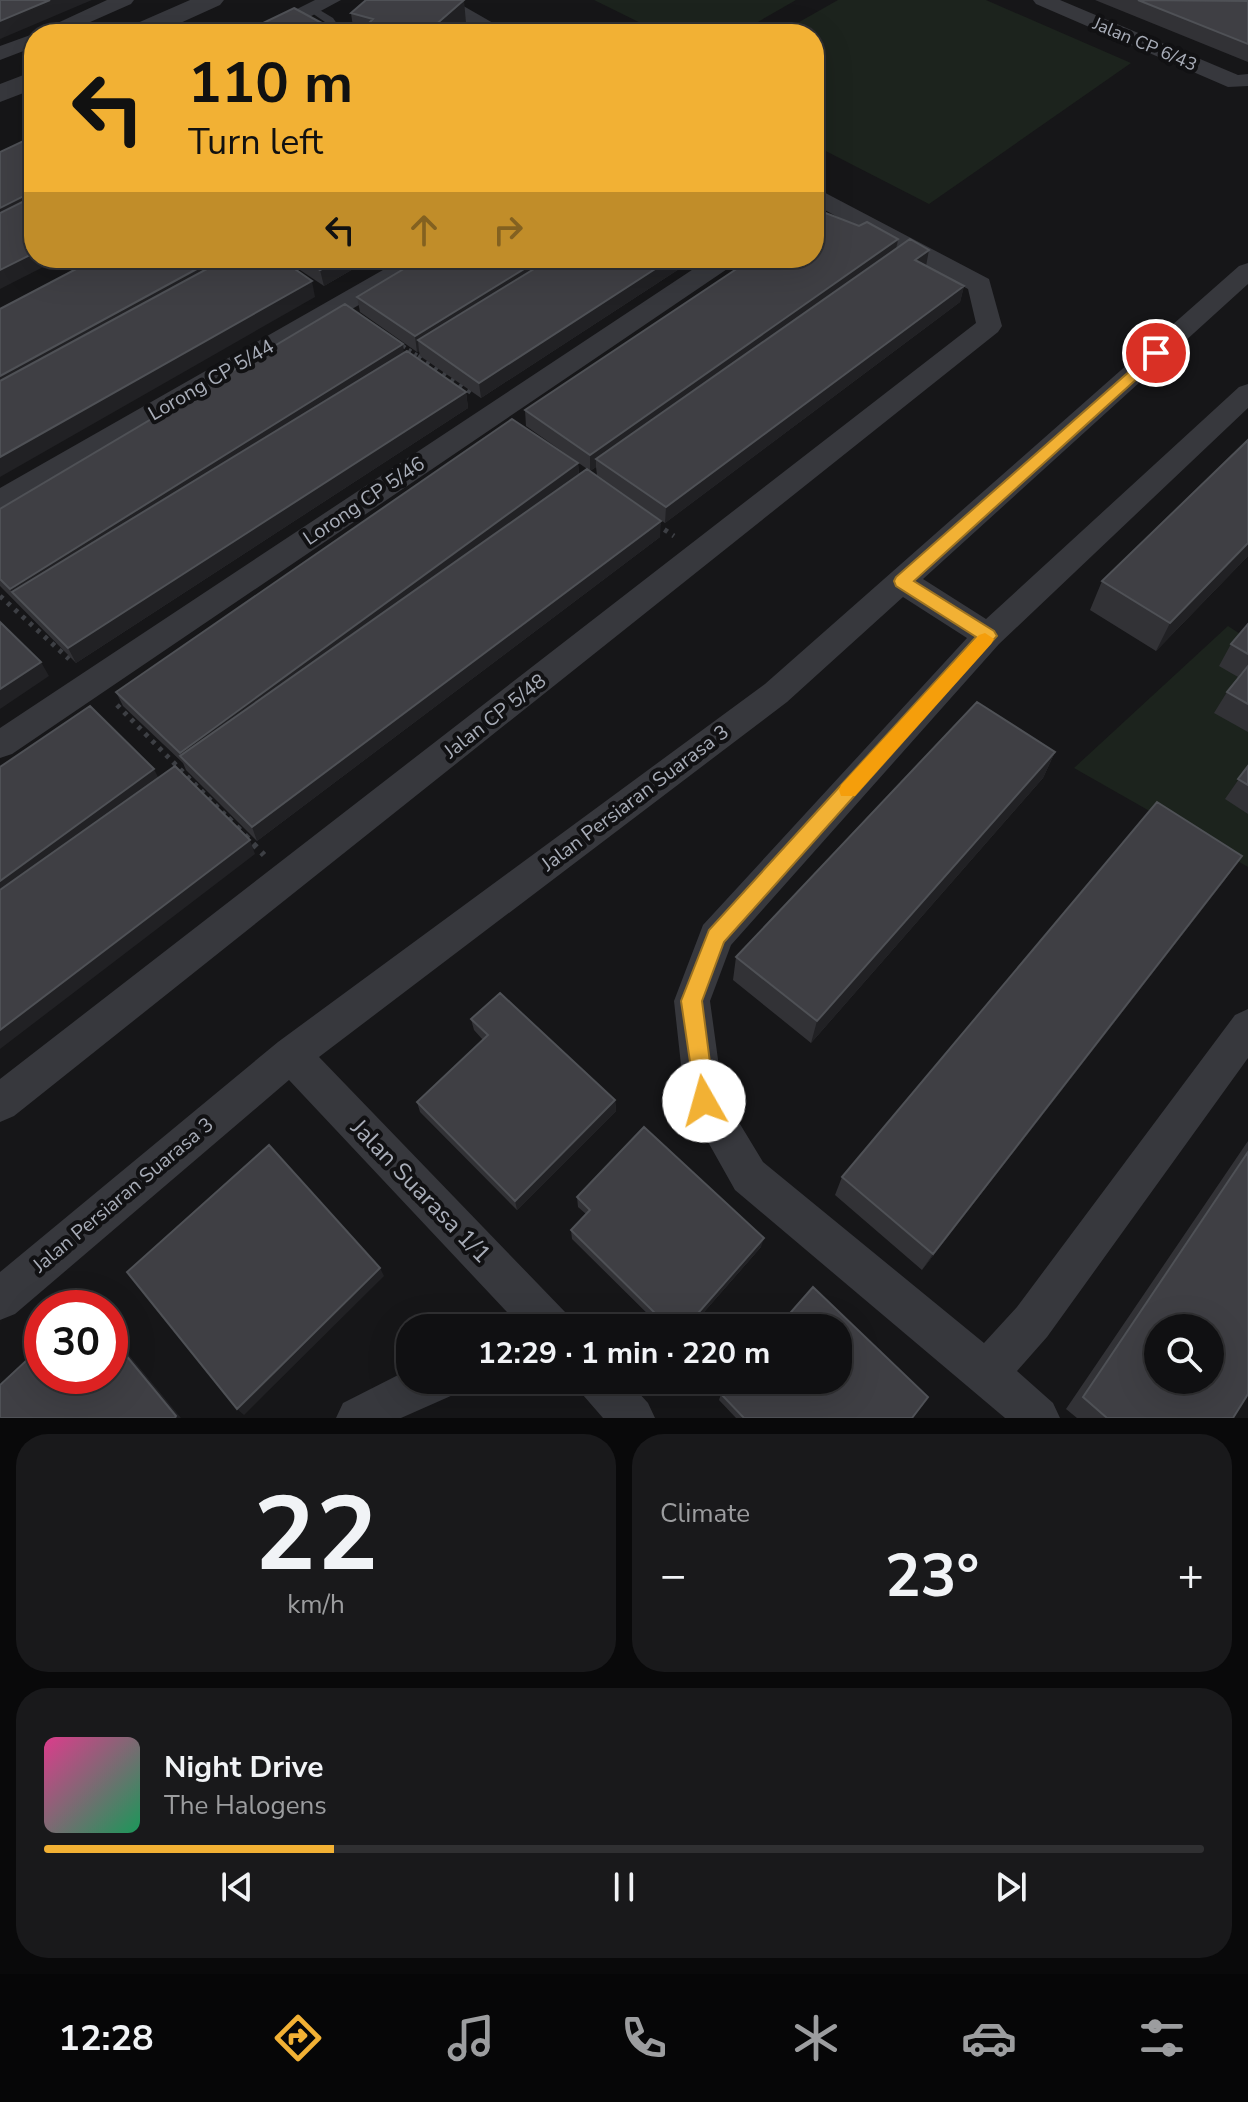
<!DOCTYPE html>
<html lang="en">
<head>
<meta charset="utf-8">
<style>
  :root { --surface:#101012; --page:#19191b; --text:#f1f3f6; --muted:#9c9d9f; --line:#303032; --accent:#f2b134 }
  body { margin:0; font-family:"Nunito Sans",sans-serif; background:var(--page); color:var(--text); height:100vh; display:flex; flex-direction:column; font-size:30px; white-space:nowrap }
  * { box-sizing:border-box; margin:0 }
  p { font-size:26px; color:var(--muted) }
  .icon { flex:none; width:44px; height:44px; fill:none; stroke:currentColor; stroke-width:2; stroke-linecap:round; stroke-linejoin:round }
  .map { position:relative; height:1418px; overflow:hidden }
  .panel { display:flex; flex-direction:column; gap:16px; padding:16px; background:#09090a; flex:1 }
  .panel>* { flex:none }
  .banner { position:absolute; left:24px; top:24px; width:800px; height:244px; border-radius:32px; box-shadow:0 8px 32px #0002,0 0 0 2px var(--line); background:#f2b134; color:#111; overflow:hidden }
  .tools { position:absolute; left:1144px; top:1314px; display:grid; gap:16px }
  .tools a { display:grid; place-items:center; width:80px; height:80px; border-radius:50%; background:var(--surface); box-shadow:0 8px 32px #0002,0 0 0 2px var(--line); font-size:40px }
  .speed { position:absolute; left:24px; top:1290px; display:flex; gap:16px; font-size:40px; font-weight:700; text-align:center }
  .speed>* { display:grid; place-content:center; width:104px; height:104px; border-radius:50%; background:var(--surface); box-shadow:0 8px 32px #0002,0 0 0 2px var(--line); line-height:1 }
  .speed .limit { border:12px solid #d22; background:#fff; color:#111 }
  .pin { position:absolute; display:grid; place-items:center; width:68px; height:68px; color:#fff; margin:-34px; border:4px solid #fff; border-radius:50%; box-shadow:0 2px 8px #0007 }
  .me { position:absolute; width:88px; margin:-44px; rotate:353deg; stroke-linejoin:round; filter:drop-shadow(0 0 6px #0008) }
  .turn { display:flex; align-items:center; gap:28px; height:168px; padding:0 32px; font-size:36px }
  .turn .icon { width:104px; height:104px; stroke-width:2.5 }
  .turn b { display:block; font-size:56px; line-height:68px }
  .lanes { display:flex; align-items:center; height:76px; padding:0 32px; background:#0003; justify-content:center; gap:40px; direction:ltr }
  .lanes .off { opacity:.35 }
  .big { font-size:60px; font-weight:700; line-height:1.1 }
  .panel .card { flex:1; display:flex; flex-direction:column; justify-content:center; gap:12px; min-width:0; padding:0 28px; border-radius:32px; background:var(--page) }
  .panel .dial { align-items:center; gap:0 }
  .dial b { font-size:104px; line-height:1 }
  .song { display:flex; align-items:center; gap:24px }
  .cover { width:96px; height:96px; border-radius:12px; background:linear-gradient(135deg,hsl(330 70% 55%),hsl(150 70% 35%)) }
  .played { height:8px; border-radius:4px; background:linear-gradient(90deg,var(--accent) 25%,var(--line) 25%) }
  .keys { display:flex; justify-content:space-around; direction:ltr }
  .heat { display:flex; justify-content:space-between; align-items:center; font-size:44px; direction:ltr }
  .panel .tiles { flex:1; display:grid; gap:16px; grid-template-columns:1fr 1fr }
  .card:last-child { grid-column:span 2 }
  .trip { position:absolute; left:396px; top:1314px; width:456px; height:80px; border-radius:32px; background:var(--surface); box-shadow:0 8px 32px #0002,0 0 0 2px var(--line); font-weight:700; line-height:80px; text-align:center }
  .menu { display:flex; height:128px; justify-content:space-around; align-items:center; background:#060607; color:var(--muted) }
  .menu .icon { width:56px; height:56px }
  .menu .current { color:var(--accent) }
  .menu b { font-size:36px; color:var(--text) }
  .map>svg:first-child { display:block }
  .green { fill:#1c231d }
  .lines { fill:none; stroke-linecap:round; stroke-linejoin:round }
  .path-far2 { stroke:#3d3f44; stroke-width:4; stroke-dasharray:3 4; stroke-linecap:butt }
  .path-far1 { stroke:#3d3f44; stroke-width:5; stroke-dasharray:4 6; stroke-linecap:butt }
  .path { stroke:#3d3f44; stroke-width:6; stroke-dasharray:5 7; stroke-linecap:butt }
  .service { fill:#37383d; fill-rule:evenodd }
  .minor { fill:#37383d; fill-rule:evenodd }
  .tertiary { fill:#37383d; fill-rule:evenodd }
  .wall { fill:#323236 }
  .shaded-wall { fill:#212124 }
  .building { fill:#3f3f44; stroke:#4f5156; stroke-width:2; fill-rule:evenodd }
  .route { fill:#f2b134; stroke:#9d7322; stroke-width:2 }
  .slow { fill:#f59e0b }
  .labels { text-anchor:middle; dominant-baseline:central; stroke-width:8; stroke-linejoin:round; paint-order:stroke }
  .far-street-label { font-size:18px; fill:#a8adb8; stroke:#111113 }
  .street-label { font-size:20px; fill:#a8adb8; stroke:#111113 }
  .near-street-label { font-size:24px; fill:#a8adb8; stroke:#111113 }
</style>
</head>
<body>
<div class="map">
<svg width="1248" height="1418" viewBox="0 0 1248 1418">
  <rect width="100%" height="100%" fill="#161618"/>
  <!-- green -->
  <path class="green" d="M594,0H796L737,34H663Z
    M838,0H986L1131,63L929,204L814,145V34H778Z
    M1228,626L1248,639V867L1074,768Z"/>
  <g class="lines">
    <!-- path-far2 -->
    <path class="path-far2" d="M397,342L421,358"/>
    <!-- path-far1 -->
    <path class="path-far1" d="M418,356L475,395
      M656,524L674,536
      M0,596L69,659
      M117,705L230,820"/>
    <!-- path -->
    <path class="path" d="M228,818L264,855"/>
    <!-- service -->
    <path class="service" d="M313,6L333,18L344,34H334L325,22L309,11L308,9Z"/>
    <!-- minor -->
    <path class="minor" d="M107,0H134L131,4L63,34H34V47L0,60V46L36,33Z
      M315,0H341L278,34H252L255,30Z
      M428,0H453L512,34H486Z
      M1033,0H1060L1238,75L1248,74V86L1228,87L1036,4Z
      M814,187L989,279L1002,326L998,332L14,1116L0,1122V1079L976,323L968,289L814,204Z
      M404,258H434L431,263L10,508L0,511V488Z
      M710,258H739L736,263L12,754L0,758V728Z
      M1248,263V284L923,579L986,619L1239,387L1248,384V408L999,644L731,945L710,1001L723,1096L763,1162L984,1343L1017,1307L1235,1015L1248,1009V1058L1047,1337L1017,1371L1053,1403L1060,1418H1005L735,1190L685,1101L674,1001L703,925L967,638L903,597L787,702L319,1057L566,1313L572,1328H522L289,1080L15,1314L0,1320V1272L278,1042L765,684L1239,266Z
      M410,1369V1380H460L453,1395L401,1418H336L343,1403Z
      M576,1380H627L648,1403L655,1418H603L583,1395Z"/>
    <!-- tertiary -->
    <path class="tertiary" d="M190,0H224L220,5L156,34H122L126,28Z
      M34,71V89L0,102V84Z"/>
  </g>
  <!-- wall -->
  <path class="wall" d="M1095,0H1248V62Z
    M351,13L466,23L453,34H354Z
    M255,27L342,34H256Z
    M859,226L898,239L897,249L964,286L960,302L665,523L597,475L596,467L590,471L526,426L525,410Z
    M282,258H372L324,286Z
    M422,258H696L481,398L420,356L419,351L417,352L360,312L357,297Z
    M404,352L466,392L468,408L76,663L0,586V509Z
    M578,463L579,475L660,537L257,841L186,770L183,763L123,706L116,692Z
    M1248,556L1156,651L1090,610L1102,581Z
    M1248,624V732L1214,713L1227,692L1238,677L1219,666L1231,644Z
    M1055,752L1043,778L811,1043L733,980L736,957Z
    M1248,766V814L1225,799Z
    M1242,856L1224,881L922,1270L835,1195L842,1177Z
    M471,1019L615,1100L616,1111L517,1210L420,1112L417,1102L483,1040L474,1030Z
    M1248,1141V1394L1233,1418H1077L1066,1409Z
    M577,1197L761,1247L690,1328H662L572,1239L571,1230L586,1214L578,1207Z
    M721,1394L912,1418H736L719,1400Z"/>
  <!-- shaded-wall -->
  <path class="shaded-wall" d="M50,0H92L0,39V21Z
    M464,0L466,23L453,34H425Z
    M34,191V210L0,227V208Z
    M898,239L895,254L596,459V467L590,471V455Z
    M929,250L926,266L915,260Z
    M34,253V258H61L0,289V270Z
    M217,258H251L0,396V376Z
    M342,258H372L324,286L320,270Z
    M542,258H568L418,340L419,351L417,352L415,336Z
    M672,258H696L481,398L479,383Z
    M312,281L315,297L0,477V457Z
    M964,286L960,302L665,523L666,507Z
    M403,344L405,360L12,593L10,589Z
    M466,392L468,408L76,663L68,648Z
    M578,463L579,479L184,760L180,753Z
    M661,521L660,537L257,841L252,827Z
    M1248,543V556L1156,651L1170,623Z
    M41,662L49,676L0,709V689Z
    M1055,752L1043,778L811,1043L817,1021Z
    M154,769L161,783L0,901V881Z
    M250,840L255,854L0,1049V1030Z
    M1242,856L1224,881L922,1270L933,1254Z
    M615,1100L616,1111L517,1210L515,1201Z
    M764,1238L761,1247L690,1328H685Z
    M380,1268L384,1276L244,1415L237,1409Z
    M110,1332L181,1418H175L110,1336Z"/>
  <!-- building -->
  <path class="building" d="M0,0H50L0,21Z
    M366,0H464L425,34H404L368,24L373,19L351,13Z
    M1138,0L1248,1V44Z
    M294,8L342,34H268L255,27Z
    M34,136V191L0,208V152Z
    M34,196V253L0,270V213Z
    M823,212L859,226L867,222L898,239L590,455L525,410L753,258H814V218Z
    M910,239L929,250L915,260L964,286L666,507L596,459Z
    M97,258H217L0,376V309Z
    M227,258H279L312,281L0,457V381Z
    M302,258H342L320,270Z
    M422,258H542L415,336L357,297Z
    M552,258H672L479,383L418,340Z
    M345,304L403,344L10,589L0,579V509Z
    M407,351L466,392L68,648L12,592Z
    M512,419L578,463L180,753L116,692Z
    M1248,440V543L1170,623L1102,581Z
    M587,469L661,521L252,827L180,756Z
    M0,622L41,662L0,689Z
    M1248,624V654L1231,644Z
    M1248,666V704L1227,692Z
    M977,702L1055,752L817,1021L736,957Z
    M90,706L154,769L0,881V767Z
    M175,766L250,840L0,1030V890Z
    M1248,766V785L1238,779Z
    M1157,802L1242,856L933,1254L842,1177Z
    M500,993L615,1100L515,1201L417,1102L488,1035L471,1019Z
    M644,1127L764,1238L685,1328H670L571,1230L590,1210L577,1197Z
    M269,1145L380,1268L237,1409L127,1272Z
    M1248,1152V1394L1233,1418H1107L1083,1397ZM1158,1328H1210V1380H1158Z
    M813,1287L928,1397L912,1418H744L721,1394L733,1380H838V1328H777Z
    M110,1336L176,1416L175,1418H0V1385L42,1346V1376H110Z"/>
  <!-- route -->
  <path class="route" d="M1156,348L1162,350V356L914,581L994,631L997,636L724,942L702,1001L715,1101L712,1109L704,1112L697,1109L681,1001L709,930L976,637L896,586L894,581L896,577Z"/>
  <!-- slow -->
  <path class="slow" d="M985,633L994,639L991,644L855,796H841L839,790L841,785L979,635Z"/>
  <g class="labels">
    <!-- far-street labels -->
    <g class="far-street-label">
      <text transform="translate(1145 44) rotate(23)">Jalan CP 6/43</text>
    </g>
    <!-- street labels -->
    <g class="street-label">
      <text transform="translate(211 380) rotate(-30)">Lorong CP 5/44</text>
      <text transform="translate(364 501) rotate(-34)">Lorong CP 5/46</text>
      <text transform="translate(495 716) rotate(-38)">Jalan CP 5/48</text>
      <text transform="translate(635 798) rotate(-37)">Jalan Persiaran Suarasa 3</text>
      <text transform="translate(123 1195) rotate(-40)">Jalan Persiaran Suarasa 3</text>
    </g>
    <!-- near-street labels -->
    <g class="near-street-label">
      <text transform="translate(421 1191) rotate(46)">Jalan Suarasa 1/1</text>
    </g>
  </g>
</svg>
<div class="tools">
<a><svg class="icon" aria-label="search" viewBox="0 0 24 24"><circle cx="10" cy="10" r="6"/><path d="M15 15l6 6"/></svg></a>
</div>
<div class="speed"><div class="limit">30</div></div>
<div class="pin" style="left:1156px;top:353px;background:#d93025"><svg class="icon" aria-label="arrive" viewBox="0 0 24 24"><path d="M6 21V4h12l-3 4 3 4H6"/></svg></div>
<svg class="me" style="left:704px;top:1101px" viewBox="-20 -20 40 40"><circle r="19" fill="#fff"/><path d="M0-13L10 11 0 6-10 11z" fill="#f2b134"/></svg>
<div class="trip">12:29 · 1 min · 220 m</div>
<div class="banner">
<div class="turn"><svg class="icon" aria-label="left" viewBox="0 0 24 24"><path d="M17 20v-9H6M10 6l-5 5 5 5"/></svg><div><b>110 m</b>Turn left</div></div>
<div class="lanes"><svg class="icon" aria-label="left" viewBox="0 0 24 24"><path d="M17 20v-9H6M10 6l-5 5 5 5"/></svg><svg class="icon off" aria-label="ahead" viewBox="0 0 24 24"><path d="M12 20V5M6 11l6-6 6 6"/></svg><svg class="icon off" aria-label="right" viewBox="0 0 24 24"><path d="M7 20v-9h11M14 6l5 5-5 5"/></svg></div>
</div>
</div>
<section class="panel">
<div class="tiles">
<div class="card dial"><b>22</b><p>km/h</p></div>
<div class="card"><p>Climate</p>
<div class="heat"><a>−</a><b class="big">23°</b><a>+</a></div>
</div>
<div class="card">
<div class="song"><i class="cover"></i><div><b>Night Drive</b><p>The Halogens</p></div></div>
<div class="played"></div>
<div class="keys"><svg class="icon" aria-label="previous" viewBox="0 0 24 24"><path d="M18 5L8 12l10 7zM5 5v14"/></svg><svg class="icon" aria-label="pause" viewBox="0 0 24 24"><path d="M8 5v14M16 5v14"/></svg><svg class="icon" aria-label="next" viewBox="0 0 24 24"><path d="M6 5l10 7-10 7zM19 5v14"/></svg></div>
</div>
</div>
</section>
<nav class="menu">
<b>12:28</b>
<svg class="icon current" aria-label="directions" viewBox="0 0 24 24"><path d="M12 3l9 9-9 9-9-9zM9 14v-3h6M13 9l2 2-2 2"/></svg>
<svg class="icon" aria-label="music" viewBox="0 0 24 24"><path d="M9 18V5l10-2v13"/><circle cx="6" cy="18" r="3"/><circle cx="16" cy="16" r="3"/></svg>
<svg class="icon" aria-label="phone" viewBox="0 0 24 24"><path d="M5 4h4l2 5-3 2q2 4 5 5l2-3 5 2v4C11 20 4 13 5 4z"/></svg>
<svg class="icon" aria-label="climate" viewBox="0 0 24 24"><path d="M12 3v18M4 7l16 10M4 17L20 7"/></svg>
<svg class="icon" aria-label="car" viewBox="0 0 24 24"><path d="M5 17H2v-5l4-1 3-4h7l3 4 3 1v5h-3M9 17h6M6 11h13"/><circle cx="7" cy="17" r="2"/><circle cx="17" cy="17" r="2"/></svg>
<svg class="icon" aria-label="filters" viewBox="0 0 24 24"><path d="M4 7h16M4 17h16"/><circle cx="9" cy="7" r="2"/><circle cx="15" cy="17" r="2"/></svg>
</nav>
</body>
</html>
